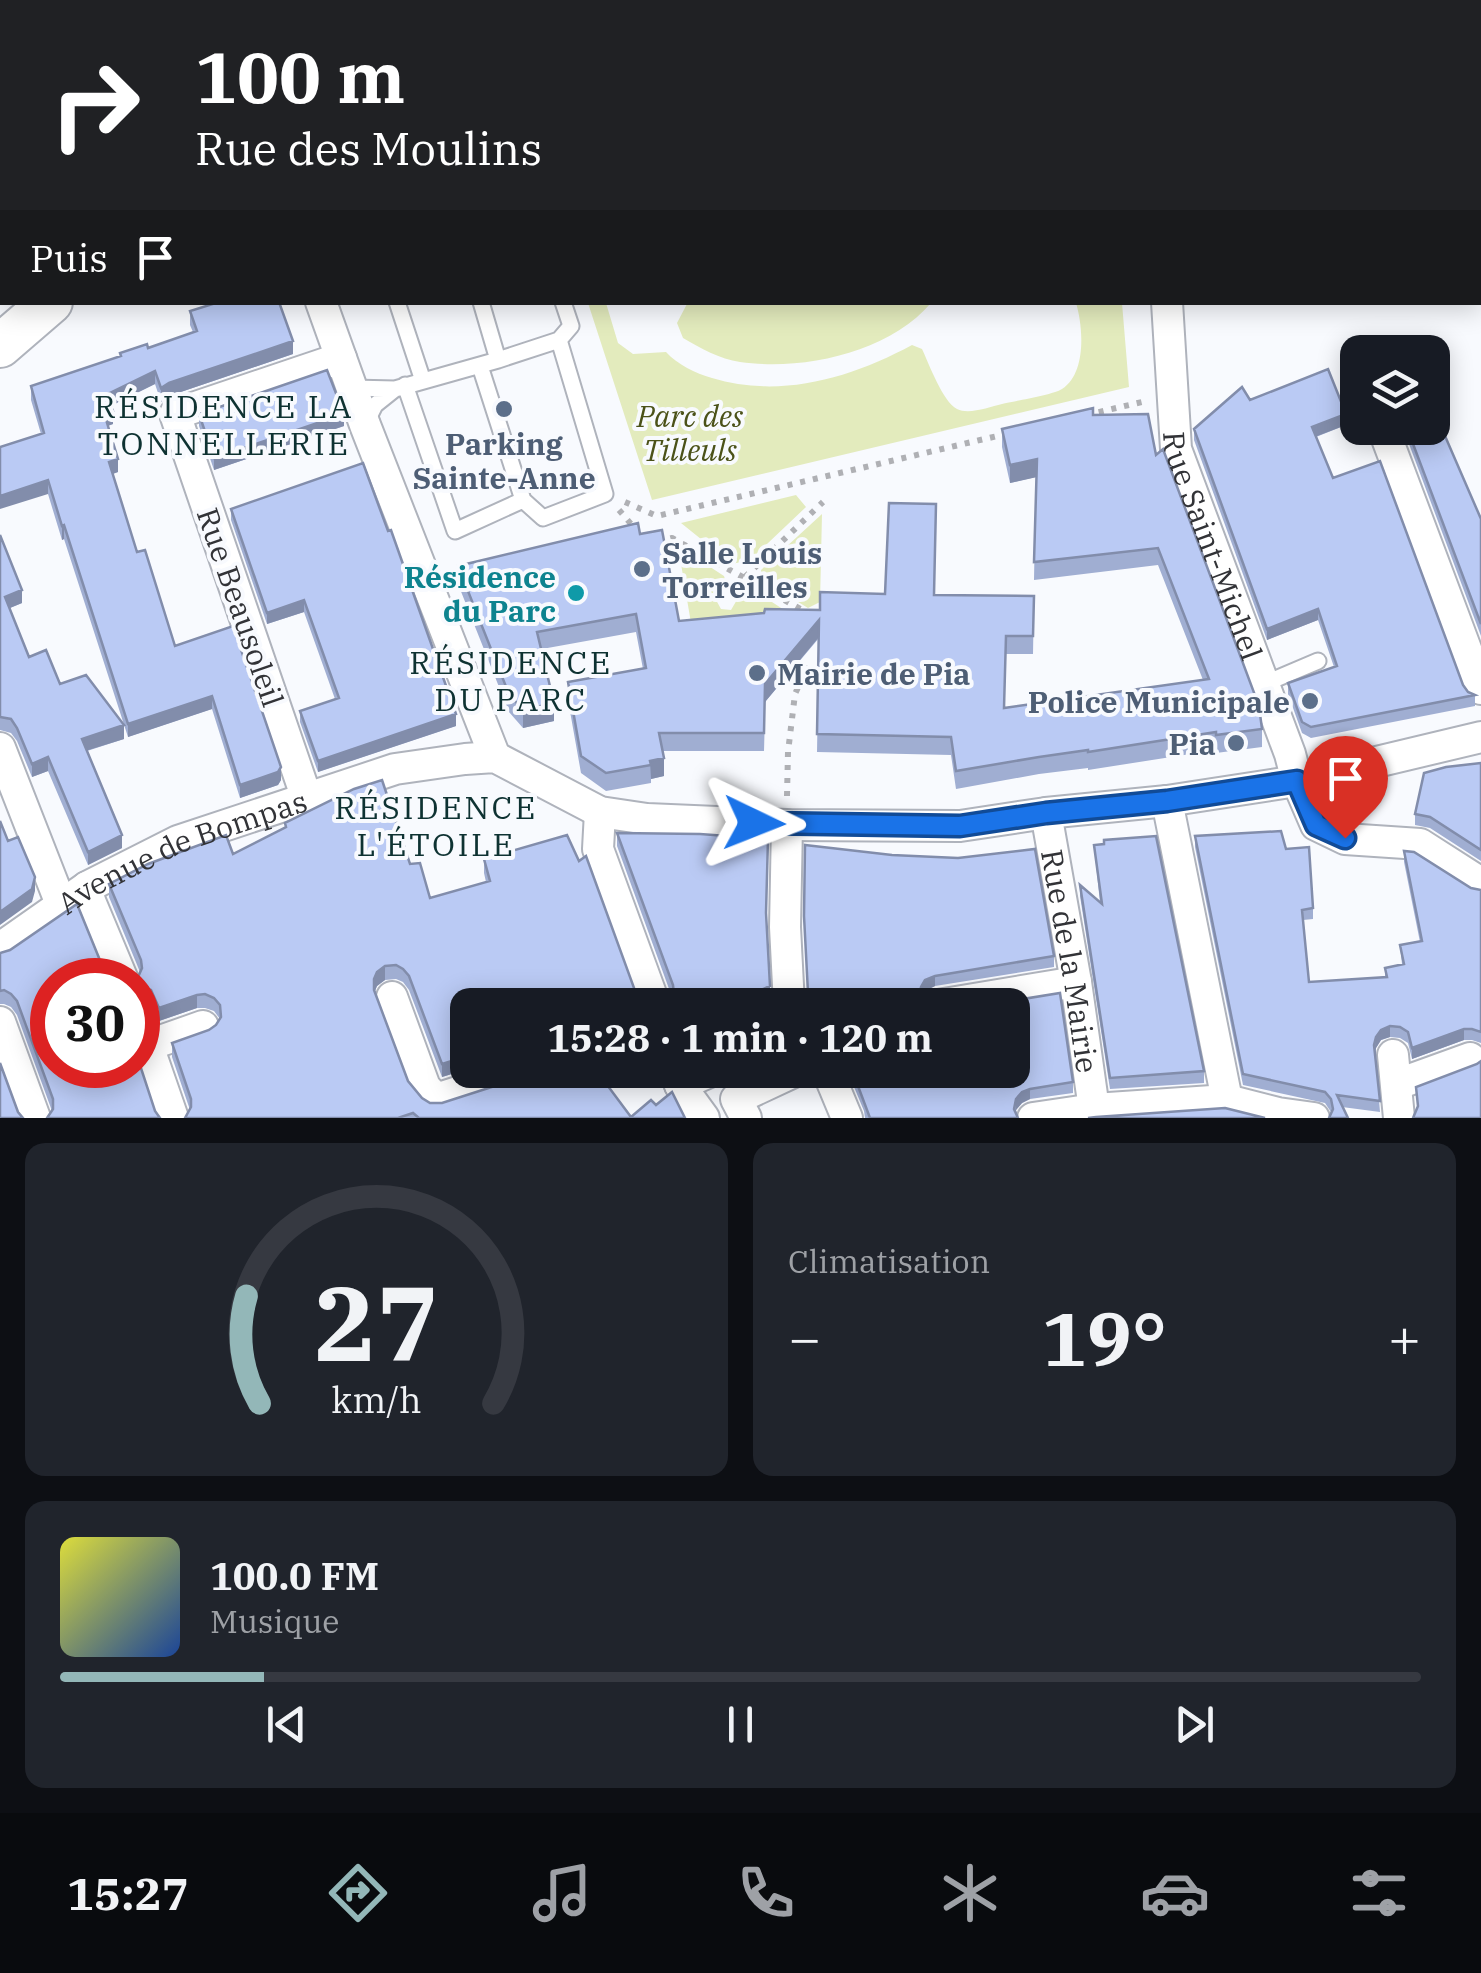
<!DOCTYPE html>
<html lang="fr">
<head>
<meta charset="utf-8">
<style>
  :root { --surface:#171b24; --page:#20242c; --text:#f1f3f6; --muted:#9ea1a6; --line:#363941; --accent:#93b7b8 }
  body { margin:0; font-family:"IBM Plex Serif",serif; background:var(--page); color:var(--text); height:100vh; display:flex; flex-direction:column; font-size:38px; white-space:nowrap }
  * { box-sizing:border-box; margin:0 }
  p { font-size:32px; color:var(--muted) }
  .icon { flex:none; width:55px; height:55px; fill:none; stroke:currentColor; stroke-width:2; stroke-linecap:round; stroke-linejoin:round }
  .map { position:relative; height:1118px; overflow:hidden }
  .drawer { display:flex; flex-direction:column; gap:25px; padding:25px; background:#0d0f14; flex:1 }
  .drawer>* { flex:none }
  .hud { position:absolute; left:0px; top:0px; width:1482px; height:305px; box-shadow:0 5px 25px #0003; background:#202124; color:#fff; overflow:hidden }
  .fabs { position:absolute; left:1340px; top:335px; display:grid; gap:20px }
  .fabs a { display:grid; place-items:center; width:110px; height:110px; border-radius:20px; background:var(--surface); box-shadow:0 5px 25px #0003; font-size:50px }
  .speed { position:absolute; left:30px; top:958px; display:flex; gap:20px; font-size:50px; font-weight:700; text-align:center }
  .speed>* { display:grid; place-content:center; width:130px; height:130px; border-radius:50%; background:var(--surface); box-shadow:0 5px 25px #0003; line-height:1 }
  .speed .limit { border:15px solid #d22; background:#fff; color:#111 }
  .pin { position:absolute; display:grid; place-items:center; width:85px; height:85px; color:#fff; margin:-102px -42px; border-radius:50% 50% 50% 0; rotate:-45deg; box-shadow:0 0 10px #0007 }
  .pin .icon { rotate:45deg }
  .me { position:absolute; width:110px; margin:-55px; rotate:92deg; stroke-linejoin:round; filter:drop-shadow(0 0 8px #0008) }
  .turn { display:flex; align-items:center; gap:35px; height:210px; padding:0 30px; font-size:45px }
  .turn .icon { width:130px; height:130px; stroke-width:2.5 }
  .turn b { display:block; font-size:70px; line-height:85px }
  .then { display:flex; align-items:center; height:95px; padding:0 30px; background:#0003; gap:20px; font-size:38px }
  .big { font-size:75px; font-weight:800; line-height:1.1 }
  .drawer .widget { flex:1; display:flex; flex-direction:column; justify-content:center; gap:15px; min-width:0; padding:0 35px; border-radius:20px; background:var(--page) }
  .drawer .dial { align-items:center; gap:0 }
  .dial svg { height:260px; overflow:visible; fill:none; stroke:var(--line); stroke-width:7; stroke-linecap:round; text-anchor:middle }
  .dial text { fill:var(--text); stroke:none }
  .song { display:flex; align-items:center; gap:30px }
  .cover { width:120px; height:120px; border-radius:15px; background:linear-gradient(135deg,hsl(60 70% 55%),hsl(220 70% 35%)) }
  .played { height:10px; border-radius:5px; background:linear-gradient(90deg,var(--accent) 15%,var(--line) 15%) }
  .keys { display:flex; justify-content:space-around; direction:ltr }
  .heat { display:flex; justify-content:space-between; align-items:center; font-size:55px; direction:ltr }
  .drawer .tiles { flex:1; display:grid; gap:25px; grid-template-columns:1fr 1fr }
  .widget:last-child { grid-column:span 2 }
  .trip { position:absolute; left:450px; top:988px; width:580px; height:100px; border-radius:20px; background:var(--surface); box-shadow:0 5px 25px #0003; font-weight:800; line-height:100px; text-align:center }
  .menu { display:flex; height:160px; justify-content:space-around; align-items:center; background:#090b0e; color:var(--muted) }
  .menu .icon { width:70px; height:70px }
  .menu .selected { color:var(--accent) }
  .menu b { font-size:45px; color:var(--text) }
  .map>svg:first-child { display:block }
  .green { fill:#e3ebbd }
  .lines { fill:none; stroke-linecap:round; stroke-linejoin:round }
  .lane-casing { stroke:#afb3bc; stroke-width:19 }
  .street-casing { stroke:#afb3bc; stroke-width:34 }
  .secondary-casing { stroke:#afb3bc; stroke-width:46 }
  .path { stroke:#afb0b4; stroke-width:6; stroke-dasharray:5 8; stroke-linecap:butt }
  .lane { stroke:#fff; stroke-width:15 }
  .street { stroke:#fff; stroke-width:30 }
  .secondary { stroke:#fff; stroke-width:42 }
  .wall { fill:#a0aed2 }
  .shaded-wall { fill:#828dab }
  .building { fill:#bacaf4; stroke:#828dab; stroke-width:2.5 }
  .route-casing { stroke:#114b97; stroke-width:25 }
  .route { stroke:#1a73e8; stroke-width:18 }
  .service-dot { fill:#5c6f8a; stroke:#f8fafe; stroke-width:4 }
  .culture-dot { fill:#0f9aa8; stroke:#f8fafe; stroke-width:4 }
  .labels { text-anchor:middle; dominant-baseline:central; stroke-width:8; stroke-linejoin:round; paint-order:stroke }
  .park-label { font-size:30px; font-style:italic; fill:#4b5219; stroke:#f8fafe }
  .service-label { font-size:30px; font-weight:bold; fill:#4e5e75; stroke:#f8fafe; text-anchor:start }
  .street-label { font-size:30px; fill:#323337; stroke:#f8fafe }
  .culture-label { font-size:30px; font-weight:bold; fill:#0d838f; stroke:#f8fafe; text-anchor:end }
  .neighbourhood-label { font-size:32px; letter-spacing:2.5px; fill:#0e3232; stroke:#f8fafe }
</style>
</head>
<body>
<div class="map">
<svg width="1481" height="1118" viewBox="0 0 1481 1118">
  <rect width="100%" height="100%" fill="#f8fafe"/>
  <!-- green -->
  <path class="green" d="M816,0H1097V2H811Z
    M688,302H931V303C888,353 803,371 740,362C720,359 700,348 683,338L677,323Z
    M588,303H606L618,343L633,354L666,352C678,365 695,373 712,378C780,399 851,378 912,345L922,349C929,364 943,402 957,409C969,415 989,407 1002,404C1014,401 1053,395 1062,389C1087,373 1083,326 1076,303H1122L1129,387L652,500Z
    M796,495L806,507L750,560L732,564L681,523Z
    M822,514L820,602L808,608L762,580L761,570Z
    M678,546L724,576L728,589L717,595L716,600L721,609L731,610L738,598L758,593L798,619L691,623Z"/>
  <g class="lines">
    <defs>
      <path id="lane" d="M397,302L423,381
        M481,302L498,360
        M480,366L523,500L543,518L605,494L559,340
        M405,385L455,531L523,500
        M352,388L395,389L375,405L367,421
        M395,389L498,360L559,340L571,326L563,302
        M1264,684L1318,661"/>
      <g id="street">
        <path d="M1144,0V2"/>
        <path d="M186,2L196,0"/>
        <path d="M0,47L2,46"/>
        <path d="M1480,57L1481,59"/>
        <path d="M321,302L365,425L495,757"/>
        <path id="s1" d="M1167,302L1176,449L1290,754L1297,781L1316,825L1345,839L1420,844L1481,883"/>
        <path d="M1383,428L1481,689"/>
        <path d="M0,748L61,904"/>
        <path d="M307,799L175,414L341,358"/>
        <path d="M1167,801L1227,1100"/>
        <path d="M600,812L598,849L655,1005"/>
        <path id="s2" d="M1046,813L1076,982L1094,1109"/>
        <path d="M787,825L785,927L789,1005"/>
        <path d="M87,887L90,901L123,980"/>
        <path id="s3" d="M0,948L87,887L178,841L395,769L465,759L495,757L600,812L647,819L787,825L960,826L1046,813L1167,801L1297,781L1481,737"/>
        <path d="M392,997L425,1087L436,1099L526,1070"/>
        <path d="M938,1005L1076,982"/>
        <path d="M138,1017L173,1118"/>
        <path d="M0,1022L35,1118"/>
        <path d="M149,1045L203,1026"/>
        <path d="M1393,1055L1399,1118"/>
        <path d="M676,1070L680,1085L704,1118"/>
        <path d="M827,1070L847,1118"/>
        <path d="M1398,1084L1470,1058"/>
        <path d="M680,1085L714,1070"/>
        <path d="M746,1118L736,1099L798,1070"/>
        <path d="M1033,1118L1094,1109L1227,1100L1278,1113L1314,1118"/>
      </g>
      <path id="secondary" d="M757,2L762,0
        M0,346L51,302"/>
    </defs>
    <!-- lane casing -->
    <use href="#lane" class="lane-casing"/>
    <!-- street casing -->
    <use href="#street" class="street-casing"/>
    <!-- secondary casing -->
    <use href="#secondary" class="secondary-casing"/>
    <!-- path -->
    <path class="path" d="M1086,415L1142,402
      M625,502L657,516L1010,433
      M619,510L637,531
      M658,542L672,538L806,612
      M745,577L823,502
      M787,796L788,752L795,694L808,666"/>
    <!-- lane -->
    <use href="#lane" class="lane"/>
    <!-- street -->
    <use href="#street" class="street"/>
    <!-- secondary -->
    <use href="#secondary" class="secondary"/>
  </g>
  <!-- wall -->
  <path class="wall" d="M190,311L293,354L169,396L161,402L155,384L111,406L113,424L108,426L118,472L113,474L137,552L175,646L281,780L278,785L240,798L212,709L128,737L64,539L62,540L48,494L41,434L31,400V386L120,357V353L148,348L193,332L190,325Z
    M1250,400L1346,425L1316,437L1333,478L1463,685L1468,692L1475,695V706L1311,738L1302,733L1288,694V683L1334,667L1318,620L1267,640L1194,440V429Z
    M199,414L344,426L214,470L199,426Z
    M1093,415L1156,455L1262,729V747L1216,753V750L1088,770V768L1039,774L956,789L951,755L817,752L819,638L765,702L764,751H662L664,776L651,779V783L606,791L581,773L568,700V682L643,669L636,632L542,649L554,721L523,728L509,712L458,584V566L640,534L679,621L820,610L935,595L1034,596L1033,654H1006L1004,708L1203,680L1158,565L1034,580L1036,477L1010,483L1002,447V429Z
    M1403,428H1432L1481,519V636Z
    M231,509L456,726L318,772L300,722V711L335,699L304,612L267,624L231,520Z
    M0,535L22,603L10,608L29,657L124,739L87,751L122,848L88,865L48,771L32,777L17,741L11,733L0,730Z
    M1481,763V861L1430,828L1415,825V814Z
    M285,823L410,864L430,898L486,882L484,873V859L567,835L468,1005V1069L442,1077L409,990L403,982L396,979L385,980L377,986L375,991L408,1081L422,1098L430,1103H442L532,1074L538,1070H618L602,1078L631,1117L656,1105L685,1118H185L190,1110L172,1057V1043L209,1030L216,1025L220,1019L214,1011L205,1008H197L159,1021L151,1004L138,999V980L140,972L109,897V884L233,854L285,827Z
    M617,833L766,917L770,999L670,1003L672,997L617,846Z
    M1195,836L1286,849L1313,908V919L1303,920L1309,982L1385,977V968L1402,964L1400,945L1420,942L1404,862V851L1471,888L1481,890V1043L1472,1040H1464L1412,1059L1408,1043L1400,1038L1390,1037L1381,1040L1376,1048L1375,1052L1380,1112L1342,1107L1331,1112L1325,1103L1243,1085L1195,847Z
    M1094,845L1204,1071V1083L1110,1089L1080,896V885L1100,903Z
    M0,953L106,975L138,1065L50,1116L52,1111L17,1015L11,1007L4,1004H0Z
    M1054,956V967L935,986L925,991L807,994Z
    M847,1070H1012L1073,1082V1093L1030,1099L1022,1103L1016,1110L1018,1118H865L864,1111Z"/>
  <!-- shaded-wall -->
  <path class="shaded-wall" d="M293,341V354L169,396L161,402V388L169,383Z
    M155,371V384L108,407V394Z
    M113,411V424L104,427V413Z
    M344,414V426L214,470V458Z
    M1346,414V425L1312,438V427Z
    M118,459V472L109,475V462Z
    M1037,459V477L1010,483V465Z
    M48,480V494L0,509V496Z
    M64,525V539L62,540V526Z
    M22,590V603L5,610V597Z
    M304,600V612L267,624V613Z
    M1318,609V620L1267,640V629Z
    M819,620V637L765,702L764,751L765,684Z
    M212,696V709L128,737V724Z
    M554,703V721L523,728V710Z
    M456,714V726L318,772V761Z
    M124,725V739L82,752V739Z
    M48,757V771L32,777V764Z
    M664,758V776L651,779L650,761Z
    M281,767V780L278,785L240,798V785Z
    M122,835V848L88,865V852Z
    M35,877V891L32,902L0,925V912Z
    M385,966V980L377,986L374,993V979L377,972Z
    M935,976V986L925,991L921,998L919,1005L921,987L925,980Z
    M770,986V999L757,1005H728Z
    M197,995V1008L159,1021V1008Z
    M829,1000V1005H807Z
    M1390,1026V1037L1381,1040L1376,1048L1374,1056L1376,1037L1381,1030Z
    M1464,1029V1040L1412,1059V1048Z
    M468,1056V1069L442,1077V1064Z
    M594,1070H618L594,1081Z
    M1030,1089V1099L1022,1103L1016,1110L1015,1118L1016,1099L1022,1092Z"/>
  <!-- building -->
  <path class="building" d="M1229,0H1265L1267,2H1225Z
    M1374,0H1399L1401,2H1376Z
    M219,302H279L293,341L169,383L161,388L155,371L108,394L113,411L104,413L118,459L109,462L137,552L145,550L175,646L233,626L281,767L278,772L240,785L212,696L128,724L64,525L62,526L48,480L0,496V447L44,433L31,386L121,356L120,353L147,344L148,348L197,331L190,311Z
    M1328,369L1346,414L1312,427L1333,478L1380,461L1463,685L1468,692L1475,695L1311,727L1302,722L1288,683L1337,666L1318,609L1267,629L1194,429L1242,387L1250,400Z
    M327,370L344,414L214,458L199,414Z
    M1432,406L1481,519V624L1407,428H1432Z
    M1093,408V415L1148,414L1156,455L1163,449L1259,706L1262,729L1216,735V732L1088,752V750L1039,757L956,771L951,737L817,734L819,620L765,684L764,733H659L664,758L650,761L651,765L606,773L581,756L568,682L646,668L636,614L537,632L554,703L523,710L509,694L458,566L638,523L640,534L662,530L679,621L764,613L765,609L820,610V592L885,594L889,503L936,504L934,595L1034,596L1033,636H1006L1004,708L1209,679L1158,548L1034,562L1037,459L1010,465L1002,429Z
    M363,463L388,531L391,530L392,533L456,714L318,761L300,711L339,698L304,600L267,613L231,509Z
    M0,535L22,590L5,597L29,657L46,650L60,684L86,675L124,725L82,739L122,835L88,852L48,757L32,764L17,728L11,719L0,717Z
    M1481,763V850L1430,817L1415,814L1424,773L1446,767Z
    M382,780L410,864L420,863L430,898L490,881L484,859L567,835L579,861L586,856L638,999L642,1005H468V1056L442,1064L409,976L403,969L396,965L385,966L377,972L374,979V990L408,1081L422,1098L430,1103H442L532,1074L538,1070H596L631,1117L651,1100L656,1105L672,1092L685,1118H419L413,1113L398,1118H185L191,1107V1099L172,1043L209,1030L216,1025L221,1017L220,1005L214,998L205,994L197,995L159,1008L151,990L138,985V980H135L138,977L142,968L141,960L109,884L148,864L226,835L233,854L286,827L285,823L354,789Z
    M0,821L8,841L18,837L35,877L32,889L0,912Z
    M1281,831L1286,849L1309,847L1313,908L1302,910L1309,982L1387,977L1385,968L1404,964L1400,945L1422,941L1404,851L1414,852L1471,888L1481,890V1032L1472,1029H1464L1412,1048L1408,1032L1400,1027L1390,1026L1381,1030L1376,1037L1374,1045L1380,1101L1337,1095L1348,1118H1329L1333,1109L1331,1099L1325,1092L1243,1074L1195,836Z
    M617,833L700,834L768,839L766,913L770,986L728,1005H667L670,1003L674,994L673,985Z
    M1156,836L1204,1071L1110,1078L1080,885L1102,904L1094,845L1104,844V840Z
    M805,845L892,855L958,858L1035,849L1054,956L935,976L925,980L921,987L919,996L923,1005H829V1000L803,1005L808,993L804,916Z
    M77,904L106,975L110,980H52V1065H138V1059L155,1111L160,1118H47L53,1109V1099L17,1001L11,994L4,990L0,991V953L10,950Z
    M1060,993L1073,1082L1030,1089L1022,1092L1016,1099L1014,1109L1018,1118H870L852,1070H1012V1005H986Z
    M1481,1061V1118H1413L1418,1106L1416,1087L1477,1064Z
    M0,1063L18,1112L23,1118H0Z
    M1225,1108L1265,1118H1088L1096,1117Z"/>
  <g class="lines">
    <defs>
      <path id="route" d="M754,823L960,826L1046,813L1167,801L1297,781L1316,825L1345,838"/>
    </defs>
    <!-- route casing -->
    <use href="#route" class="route-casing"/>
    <!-- route -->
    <use href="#route" class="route"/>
  </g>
  <!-- markers -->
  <g class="service-dot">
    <circle cx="504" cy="409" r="10"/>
    <circle cx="642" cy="569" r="10"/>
    <circle cx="757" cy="673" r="10"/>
    <circle cx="1310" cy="701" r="10"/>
    <circle cx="1236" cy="743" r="10"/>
  </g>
  <circle class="culture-dot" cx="576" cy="593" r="10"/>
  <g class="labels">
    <!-- park labels -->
    <g class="park-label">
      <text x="690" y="415">Parc des<tspan x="690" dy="34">Tilleuls</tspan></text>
    </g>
    <!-- service labels -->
    <g class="service-label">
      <text x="504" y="443" text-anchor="middle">Parking<tspan x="504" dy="34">Sainte-Anne</tspan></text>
      <text x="662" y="552">Salle Louis<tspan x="662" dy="34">Torreilles</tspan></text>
      <text x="777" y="673">Mairie de Pia</text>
      <text x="1290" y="701" text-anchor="end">Police Municipale</text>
      <text x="1216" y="743" text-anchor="end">Pia</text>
    </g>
    <!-- street labels -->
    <g class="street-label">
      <text stroke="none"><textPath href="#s1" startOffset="250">Rue Saint-Michel</textPath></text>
      <text transform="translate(241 607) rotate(71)">Rue Beausoleil</text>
      <text stroke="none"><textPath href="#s3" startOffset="208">Avenue de Bompas</textPath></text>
      <text stroke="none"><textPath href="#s2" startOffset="150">Rue de la Mairie</textPath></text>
    </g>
    <!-- culture labels -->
    <g class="culture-label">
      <text x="556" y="576">Résidence<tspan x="556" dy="34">du Parc</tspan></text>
    </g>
    <!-- neighbourhood labels -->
    <g class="neighbourhood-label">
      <text x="224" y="406">RÉSIDENCE LA<tspan x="224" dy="37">TONNELLERIE</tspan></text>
      <text x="511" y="662">RÉSIDENCE<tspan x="511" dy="37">DU PARC</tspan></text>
      <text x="436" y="807">RÉSIDENCE<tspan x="436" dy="37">L'ÉTOILE</tspan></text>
    </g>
  </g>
</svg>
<div class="fabs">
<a><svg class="icon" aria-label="layers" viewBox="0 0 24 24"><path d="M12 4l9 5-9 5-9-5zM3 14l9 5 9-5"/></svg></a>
</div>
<div class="speed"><div class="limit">30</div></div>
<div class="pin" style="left:1345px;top:838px;background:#d93025"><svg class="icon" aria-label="arrive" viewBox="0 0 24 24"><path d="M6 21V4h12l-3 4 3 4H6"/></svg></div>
<svg class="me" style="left:754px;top:823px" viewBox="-20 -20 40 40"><path d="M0-17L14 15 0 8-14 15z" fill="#1a73e8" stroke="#fff" stroke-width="4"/></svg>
<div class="trip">15:28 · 1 min · 120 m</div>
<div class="hud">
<div class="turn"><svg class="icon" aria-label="right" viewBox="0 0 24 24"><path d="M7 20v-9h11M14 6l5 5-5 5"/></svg><div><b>100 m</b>Rue des Moulins</div></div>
<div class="then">Puis<svg class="icon" aria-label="arrive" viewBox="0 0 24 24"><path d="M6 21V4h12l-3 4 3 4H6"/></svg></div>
</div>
</div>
<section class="drawer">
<div class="tiles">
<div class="widget dial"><svg viewBox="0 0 100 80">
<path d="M14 69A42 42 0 1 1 86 69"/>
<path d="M14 69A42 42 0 0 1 10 36" stroke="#93b7b8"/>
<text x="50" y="56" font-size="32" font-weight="700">27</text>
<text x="50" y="72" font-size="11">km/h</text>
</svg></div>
<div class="widget"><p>Climatisation</p>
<div class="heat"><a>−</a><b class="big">19°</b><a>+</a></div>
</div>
<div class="widget">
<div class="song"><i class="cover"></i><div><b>100.0 FM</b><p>Musique</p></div></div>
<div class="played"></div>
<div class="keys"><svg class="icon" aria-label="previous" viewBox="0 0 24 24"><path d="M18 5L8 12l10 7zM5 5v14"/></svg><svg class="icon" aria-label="pause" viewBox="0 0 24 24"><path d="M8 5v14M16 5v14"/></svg><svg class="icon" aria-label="next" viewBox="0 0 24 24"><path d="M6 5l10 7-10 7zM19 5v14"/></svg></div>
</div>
</div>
</section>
<nav class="menu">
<b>15:27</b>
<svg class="icon selected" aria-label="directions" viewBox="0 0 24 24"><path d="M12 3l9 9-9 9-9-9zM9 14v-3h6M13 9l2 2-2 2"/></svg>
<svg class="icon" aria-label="music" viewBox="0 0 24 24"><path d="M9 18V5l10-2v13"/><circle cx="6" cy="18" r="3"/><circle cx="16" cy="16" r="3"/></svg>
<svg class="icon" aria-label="phone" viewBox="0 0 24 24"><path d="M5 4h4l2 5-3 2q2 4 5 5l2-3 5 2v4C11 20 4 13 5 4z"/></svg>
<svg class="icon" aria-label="climate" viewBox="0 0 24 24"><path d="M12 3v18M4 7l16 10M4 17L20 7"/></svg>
<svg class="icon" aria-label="car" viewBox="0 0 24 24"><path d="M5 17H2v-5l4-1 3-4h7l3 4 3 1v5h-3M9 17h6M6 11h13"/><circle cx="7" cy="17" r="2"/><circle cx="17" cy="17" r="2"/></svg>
<svg class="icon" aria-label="filters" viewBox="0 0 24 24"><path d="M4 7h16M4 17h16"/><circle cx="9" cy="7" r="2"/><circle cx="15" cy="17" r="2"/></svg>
</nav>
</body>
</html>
